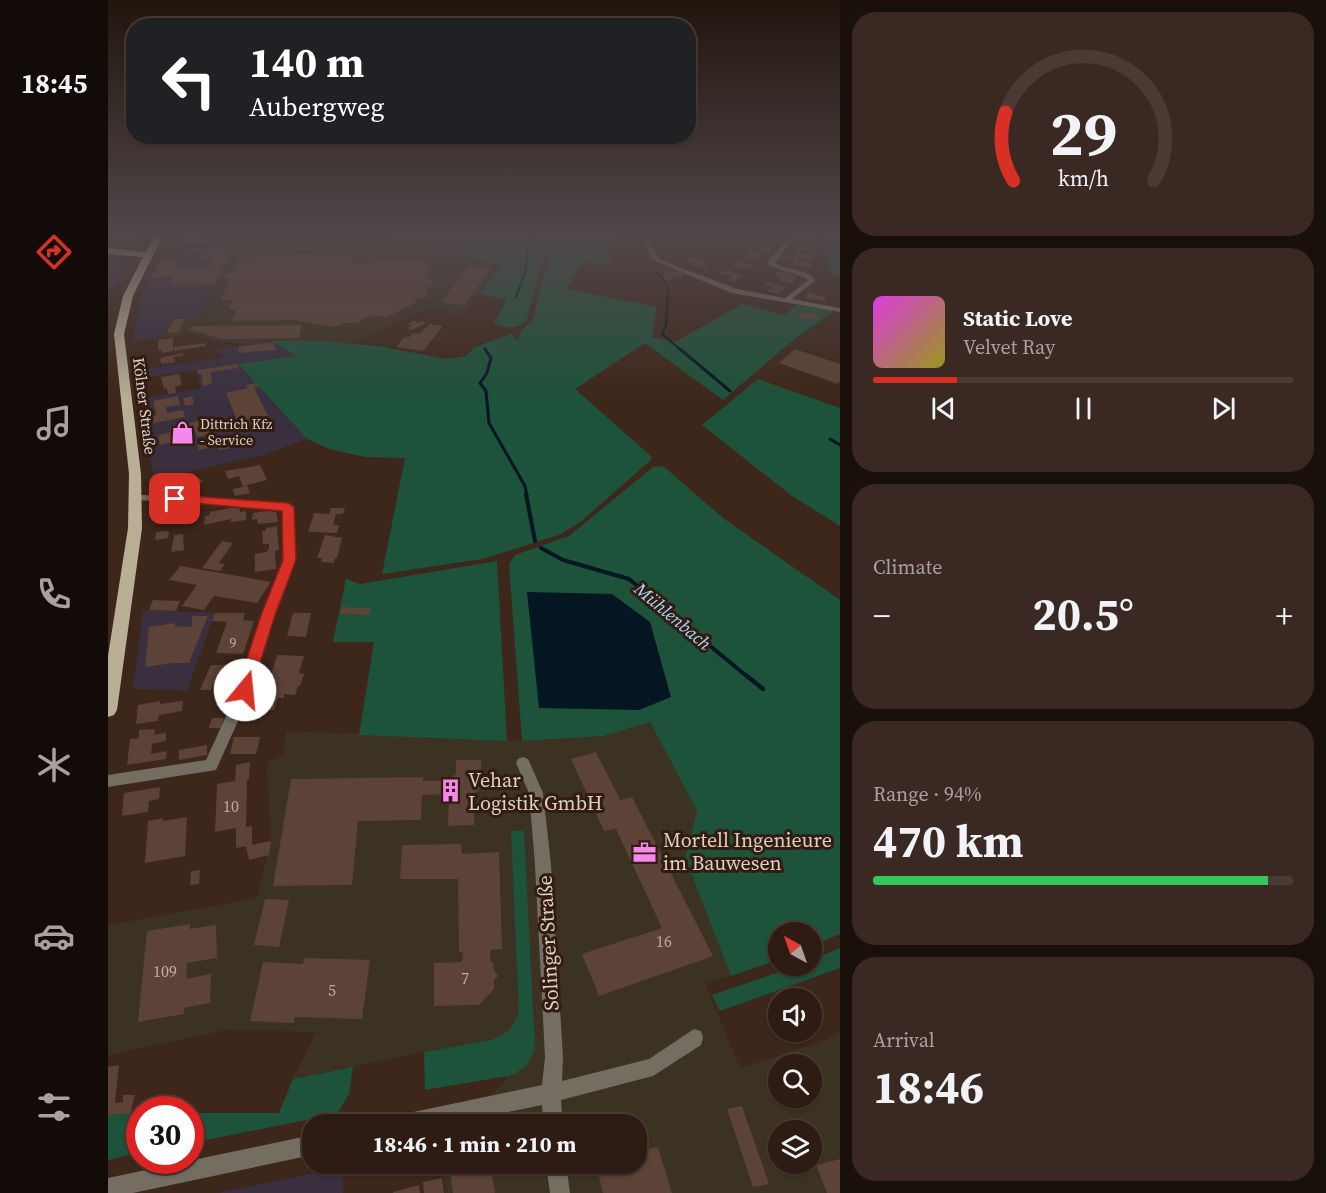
<!DOCTYPE html>
<html lang="en">
<head>
<meta charset="utf-8">
<style>
  :root { --surface:#2e1c14; --page:#3a2922; --text:#f1f3f6; --muted:#a7a1a0; --line:#493a34; --accent:#d93025 }
  body { margin:0; font-family:"Source Serif 4",serif; background:var(--page); color:var(--text); height:100vh; display:flex; flex-direction:column; font-size:22px; white-space:nowrap }
  * { box-sizing:border-box; margin:0 }
  p { font-size:20px; color:var(--muted) }
  .icon { flex:none; width:33px; height:33px; fill:none; stroke:currentColor; stroke-width:2; stroke-linecap:round; stroke-linejoin:round }
  .map { position:relative; flex:1; overflow:hidden }
  .side { display:flex; flex-direction:column; gap:12px; padding:12px; background:#190f0b; width:486px }
  .side>* { flex:none }
  .top-card { position:absolute; left:18px; top:18px; width:570px; height:126px; border-radius:24px; box-shadow:0 2px 4px #0004,0 0 0 2px var(--line); background:#202124; color:#fff; overflow:hidden }
  .needle { width:39px; rotate:320deg }
  .fabs { position:absolute; left:660px; top:922px; display:grid; gap:12px }
  .fabs a { display:grid; place-items:center; width:54px; height:54px; border-radius:50%; background:var(--surface); box-shadow:0 2px 4px #0004,0 0 0 2px var(--line); font-size:30px }
  .speed { position:absolute; left:18px; top:1096px; display:flex; gap:12px; font-size:30px; font-weight:700; text-align:center }
  .speed>* { display:grid; place-content:center; width:78px; height:78px; border-radius:50%; background:var(--surface); box-shadow:0 2px 4px #0004,0 0 0 2px var(--line); line-height:1 }
  .speed .limit { border:9px solid #d22; background:#fff; color:#111 }
  .pin { position:absolute; display:grid; place-items:center; width:51px; height:51px; color:#fff; margin:-26px; border-radius:12px; box-shadow:0 3px 9px #0006 }
  .me { position:absolute; width:66px; margin:-33px; rotate:17deg; stroke-linejoin:round; filter:drop-shadow(0 0 4px #0008) }
  .turn { display:flex; align-items:center; gap:21px; height:126px; padding:0 24px; font-size:27px }
  .turn .icon { width:78px; height:78px; stroke-width:2.5 }
  .turn b { display:block; font-size:42px; line-height:51px }
  .big { font-size:45px; font-weight:700; line-height:1.1 }
  .side .tile { flex:1; display:flex; flex-direction:column; justify-content:center; gap:9px; min-width:0; padding:0 21px; border-radius:24px; background:var(--page) }
  .side .dial { align-items:center; gap:0 }
  .dial svg { height:156px; overflow:visible; fill:none; stroke:var(--line); stroke-width:7; stroke-linecap:round; text-anchor:middle }
  .dial text { fill:var(--text); stroke:none }
  .song { display:flex; align-items:center; gap:18px }
  .cover { width:72px; height:72px; border-radius:9px; background:linear-gradient(135deg,hsl(300 70% 55%),hsl(60 70% 35%)) }
  .played { height:6px; border-radius:3px; background:linear-gradient(90deg,var(--accent) 20%,var(--line) 20%) }
  .keys { display:flex; justify-content:space-around; direction:ltr }
  .heat { display:flex; justify-content:space-between; align-items:center; font-size:33px; direction:ltr }
  .charge { height:9px; border-radius:4px; background:linear-gradient(90deg,#34c759 94%,var(--line) 0) }
  .trip { position:absolute; left:194px; top:1114px; width:345px; height:60px; border-radius:24px; background:var(--surface); box-shadow:0 2px 4px #0004,0 0 0 2px var(--line); font-weight:700; line-height:60px; text-align:center }
  main { display:flex; flex:1; min-height:0 }
  .menu { display:flex; flex-direction:column; width:108px; justify-content:space-around; align-items:center; background:#120b08; color:var(--muted) }
  .menu .icon { width:42px; height:42px }
  .menu .selected { color:var(--accent) }
  .menu b { font-size:27px; color:var(--text) }
  .map>svg:first-child { display:block }
  .commercial { fill:#392f3f }
  .industrial { fill:#3c3222; fill-rule:evenodd }
  .green { fill:#1c533a }
  .water { fill:#041622 }
  .lines { fill:none; stroke-linecap:round; stroke-linejoin:round }
  .stream-far3 { stroke:#041622; stroke-width:2 }
  .stream-far2 { stroke:#041622; stroke-width:3 }
  .stream-far1 { stroke:#041622; stroke-width:4 }
  .stream { stroke:#041622; stroke-width:4.5 }
  .building { fill:#5c4237 }
  .street { fill:#736d62; fill-rule:evenodd }
  .primary { fill:#b9ae96; fill-rule:evenodd }
  .route { fill:#d93025; stroke:#8d1f18; stroke-width:1.5 }
  .labels { text-anchor:middle; dominant-baseline:central; stroke-width:6; stroke-linejoin:round; paint-order:stroke }
  .far-poi-label { font-size:14px; fill:#decfc7; stroke:#321c11; text-anchor:start }
  .number-label { font-size:14px; fill:#beaca3 }
  .street-label { font-size:16px; fill:#decfc7; stroke:#321c11 }
  .near-number-label { font-size:16px; fill:#beaca3 }
  .water-label { font-size:18px; font-style:italic; fill:#a5d7f9; stroke:#321c11 }
  .near-poi-label { font-size:20px; fill:#decfc7; stroke:#321c11; text-anchor:start }
  .near-street-label { font-size:20px; fill:#decfc7; stroke:#321c11 }
</style>
</head>
<body>
<main>
<nav class="menu">
<b>18:45</b>
<svg class="icon selected" aria-label="directions" viewBox="0 0 24 24"><path d="M12 3l9 9-9 9-9-9zM9 14v-3h6M13 9l2 2-2 2"/></svg>
<svg class="icon" aria-label="music" viewBox="0 0 24 24"><path d="M9 18V5l10-2v13"/><circle cx="6" cy="18" r="3"/><circle cx="16" cy="16" r="3"/></svg>
<svg class="icon" aria-label="phone" viewBox="0 0 24 24"><path d="M5 4h4l2 5-3 2q2 4 5 5l2-3 5 2v4C11 20 4 13 5 4z"/></svg>
<svg class="icon" aria-label="climate" viewBox="0 0 24 24"><path d="M12 3v18M4 7l16 10M4 17L20 7"/></svg>
<svg class="icon" aria-label="car" viewBox="0 0 24 24"><path d="M5 17H2v-5l4-1 3-4h7l3 4 3 1v5h-3M9 17h6M6 11h13"/><circle cx="7" cy="17" r="2"/><circle cx="17" cy="17" r="2"/></svg>
<svg class="icon" aria-label="filters" viewBox="0 0 24 24"><path d="M4 7h16M4 17h16"/><circle cx="9" cy="7" r="2"/><circle cx="15" cy="17" r="2"/></svg>
</nav>
<div class="map">
<svg width="732" height="1193" viewBox="0 0 732 1193">
  <rect width="100%" height="100%" fill="#3d261a"/>
  <!-- commercial -->
  <path class="commercial" d="M71,235H146L140,239H128L90,318H64L53,338L26,341L28,316L34,296L57,254L76,255L81,248H98L105,239H68Z
    M0,260L21,264L8,287L0,288Z
    M163,341L190,356L130,364L199,439L155,455L46,480L33,399L93,388L89,370L30,378L28,370L118,357L107,349Z
    M35,610L107,613L79,690L25,689Z
    M234,1167L235,1193H110Z"/>
  <!-- industrial -->
  <path class="industrial" d="M146,235H297L288,241L390,265L353,317L324,306L243,344L163,341L139,344L100,340L84,334L53,338L64,318L90,317L129,239H140Z
    M542,722L589,811L577,858L623,976L597,984L632,1068L710,1043L732,1032V1193H338L334,1164H528V1125H352L398,1081L397,1039L316,1052L185,1079L208,1032L118,1030L0,1055V925L149,898L163,841L159,762L175,755L178,731L414,741L496,736ZM670,1065H704V1098H670ZM670,1131H704V1164H670Z"/>
  <!-- green -->
  <path class="green" d="M297,235H464L436,255L419,319C409,331 400,328 385,324L399,300L371,294L392,265L288,240Z
    M469,235H503L502,264L475,262L459,289L549,307L544,337L567,342L634,304L676,315L689,305L726,311L683,342L615,400L537,343L467,389L543,456V460L471,523L451,535L374,559L274,574L297,458L257,457L221,449L199,439L130,364L189,356L163,341H208L270,346L339,359L358,356L367,347L403,334L410,341L412,332L425,319L440,256Z
    M732,235V276L721,273L724,270L711,241Z
    M650,379L732,408V526L684,496L594,425Z
    M555,466L615,518L732,600V934L704,946V933H670V960L623,976L577,858L589,811L542,722L496,736L414,741L401,564L407,555L461,536L545,467Z
    M389,561L399,741L251,735L266,642H225L238,579L252,584Z
    M403,831H416L427,1049L419,1065L405,1075L317,1090L316,1052L384,1040L402,1030L411,1013Z
    M732,948V968L612,1011L604,995L689,966H704V960Z
    M245,1067L241,1094L229,1114L83,1143V1113H171L185,1079Z
    M31,1114V1153L0,1160V1115Z"/>
  <!-- water -->
  <path class="water" d="M419,592L504,594L542,622L563,697L531,710L431,708Z"/>
  <g class="lines">
    <!-- stream-far3 -->
    <path class="stream-far3" d="M547,271L557,282L560,291L558,325L554,334L574,351
      M408,297L418,269L420,238L423,235
      M377,349L378,351"/>
    <!-- stream-far2 -->
    <path class="stream-far2" d="M377,349L383,358L379,373L372,383L378,391L381,423L417,486L419,496
      M572,349L622,391
      M722,439L732,445"/>
    <!-- stream-far1 -->
    <path class="stream-far1" d="M418,494L427,541
      M433,548L455,560L521,579L641,678"/>
    <!-- stream -->
    <path class="stream" d="M639,676L655,689"/>
  </g>
  <!-- building -->
  <path class="building" d="M5,235H28L25,240H2Z
    M72,239H80L101,240L99,242H79L75,247H66Z
    M111,240H128L125,246L108,247Z
    M652,241L661,244L664,241L671,243L664,244L662,246L665,247L659,252L646,248Z
    M695,243L709,246L705,251L684,250L687,247L691,248Z
    M81,248H125L106,284L61,285L65,277H43L53,261L70,260L66,268H100L105,260H91L96,252H78Z
    M644,251L653,254L648,261L636,258Z
    M690,252L704,255L703,261L692,258L690,261L706,264L704,267L683,266L687,260L680,259L682,256L686,257Z
    M246,254L245,264L264,263L265,260L316,259L315,263H320L319,279H325V286H319L318,298H308L307,303L278,317L262,315L249,323H238L227,327L185,320L124,321L128,310L121,309L124,300H113L122,279H116L119,274L125,273L131,258H142L143,255Z
    M583,257L598,261L593,264L601,267L598,269L586,265L589,263L578,260Z
    M630,261L642,264L645,265L640,270L624,266Z
    M361,266L383,269L356,305L333,302Z
    M616,270L635,275L626,282L619,280L625,276L612,273Z
    M555,271L574,272L575,277L564,275L565,280H557Z
    M670,271L690,276L682,284L669,280L674,276L666,274Z
    M660,282L674,286L680,285L670,294L659,291L664,287L656,284Z
    M700,292L717,297V301L698,299Z
    M696,312H699L713,316L708,320L689,317Z
    M66,319H77L71,332L59,333Z
    M305,321L310,323L314,321L318,323L304,330L299,328L304,326L300,324Z
    M322,324L335,326L315,351L288,347L296,337L300,338L305,333L311,334Z
    M194,325L191,338L114,339L82,330L84,326Z
    M65,338V351L54,353V350H50V340Z
    M166,342L168,350L131,353L130,347Z
    M98,343V346L66,351V347Z
    M687,349L732,364V381L730,384L671,363Z
    M75,353V356L66,357L67,362L53,364L52,358Z
    M130,364L131,368L102,372L104,384L95,386L94,374H90L89,370Z
    M71,374L74,385L67,387L68,393L60,394L59,388L56,389L53,377Z
    M147,383L151,386L146,387L162,421L132,428L118,393L140,388L138,385Z
    M70,396L72,405L58,407L59,413L75,410L77,417L46,423L44,416L49,415L45,401Z
    M84,396L86,404L77,406L75,398Z
    M100,419L105,434L89,437L87,431L65,436L67,442L52,445L50,435L63,432L62,427Z
    M120,438H130L131,443L123,444L124,448L111,450L110,446L91,450L89,444Z
    M152,465L159,480L139,485L142,493L127,496L125,489L135,487L131,476L120,479L117,471Z
    M83,473L95,481L80,491L73,493L61,485Z
    M71,501L72,511L45,513L46,505Z
    M122,508H129L132,509V512L138,511V520L123,522V519L96,525L97,516L102,515V512Z
    M223,508H237L235,514H228L225,525H231L229,533L200,532L206,513L221,514Z
    M159,511L168,512L170,522L150,524L149,519L144,520L145,513Z
    M169,526L171,550L167,551L168,569L147,572V554L159,552L161,548V544H155L154,531H158V528Z
    M61,531L60,538L47,540L48,532Z
    M75,534L76,550L63,552L66,535Z
    M217,535L234,538L229,558H227L226,563L213,562L214,558H209Z
    M114,541L125,543L111,563L117,564L112,571L94,568Z
    M72,566L113,573L163,582L149,603L106,596L96,610L74,606L89,585L61,580Z
    M45,600L72,601L68,611L41,610Z
    M234,607L263,608L261,615L232,614Z
    M107,613H137L135,620L146,621L135,654L108,653L119,622L104,621Z
    M185,613H203L198,637L179,636Z
    M84,616H100L81,663H65L37,667L41,627L67,623V626L84,627Z
    M169,655L196,656L191,673L196,674L192,686H190L187,695L176,694V698H170L166,710L148,709L152,696L157,697L162,681H165L166,678H162Z
    M103,665H121L115,683L105,685L103,690H92Z
    M52,701V704L75,701L74,711L51,715L50,721L28,724L30,705Z
    M104,718H116L113,728H101Z
    M47,729L46,735L58,733V741L44,744L43,754L59,751L58,759L19,765L22,739L31,738V730Z
    M126,737H152L148,754H122Z
    M99,745V755L71,760V750Z
    M488,752L512,800L524,797L605,956L491,996L474,954L554,928L508,829L496,831L463,759Z
    M348,760H373V788L366,794V825L340,826L341,794L314,795L313,820L250,821L244,885L165,886L183,779L315,777V781H340L348,774Z
    M142,762L141,779L139,780L138,827L144,826V845L163,841L161,855L141,860L138,846L128,848V828L107,832L109,784L127,781L128,765Z
    M52,787L51,799L41,801L40,812L14,816L16,793Z
    M79,817L77,856L37,863L40,821L55,818V821Z
    M353,844L354,854L391,852L394,949L382,950V961L385,962L386,970L390,976L386,980V989L371,1005L326,1006V963L354,962L355,952H351L350,879H292L294,845Z
    M92,870L91,884L82,885L83,871Z
    M157,899L181,900L171,947L146,945Z
    M82,924V929L108,925L109,958L79,963L78,979L103,974L102,1003L76,1008V1014L30,1022L39,931Z
    M196,958L262,960L254,1019L187,1017L186,1023L142,1021L155,962L195,964Z
    M11,1065L7,1103L15,1102V1095H27L22,1114L0,1115V1067Z
    M634,1106L661,1184L645,1187L619,1109Z
    M550,1147L564,1193H495L488,1164H528V1152Z
    M732,1159V1193H719L708,1165Z
    M341,1164H382L387,1193H345Z
    M334,1178L336,1193H316L315,1182Z
    M311,1185L312,1193H285V1192Z"/>
  <g class="lines">
    <!-- street -->
    <path class="street" d="M531,235H537L549,256L553,260L629,289L677,298L700,280C687,271 671,273 659,263L682,235L703,239L704,240L701,242L687,238L667,263C680,271 697,268 708,280L684,299L732,308V312L624,293L549,262L543,257Z
      M28,495L87,496L184,505L187,560L166,615L144,690L108,770L0,787V775L98,760L130,690L154,615L175,560V510L87,502L24,500L23,498L24,496Z
      M415,757L420,759L435,793L443,865L455,1057L454,1081L541,1059L586,1029L593,1031L595,1038L593,1045L545,1076L453,1100L455,1125H435L434,1105L338,1125H281L284,1118L291,1115L434,1085L437,1057L427,865L421,793L408,763L410,759Z
      M204,1135V1155L25,1193H0V1178Z
      M438,1164H458L462,1193H442Z"/>
    <!-- primary -->
    <path class="primary" d="M47,235H55L25,296L16,334L33,474L34,528L9,710L6,715L0,717V656L20,528L21,474L6,334L15,296L35,257L0,254V248L38,252Z"/>
  </g>
  <!-- sky -->
  <linearGradient id="sky" x2="0" y2="1"><stop stop-color="#22150e"/><stop offset="0.58" stop-color="#514749"/><stop offset="1" stop-color="#514749" stop-opacity="0"/></linearGradient>
  <rect width="732" height="402" fill="url(#sky)"/>
  <!-- route -->
  <path class="route" d="M67,495L180,503L186,507L188,560L167,615L142,695H131L129,690L153,615L175,560L174,511L63,501L61,499Z"/>
  <!-- icons -->
  <defs>
    <symbol id="shop-bare" viewBox="-9 -9 18 18"><path d="M-5-2.5h2.3a2.7 3.5 0 0 1 5.4 0H5L5.5 6h-11ZM-1.5-2.5h3a1.5 2.3 0 0 0-3 0Z" fill="#f788eb" stroke="#321c11" stroke-width="2.5" paint-order="stroke"/></symbol>
    <symbol id="building-bare" viewBox="-9 -9 18 18"><path d="M-4-6H4V6H1V3H-1V6H-4ZM-2.5-4.3h1.7v1.8h-1.7ZM.8-4.3h1.7v1.8H.8ZM-2.5-1h1.7V.8h-1.7ZM.8-1h1.7V.8H.8Z" fill="#f788eb" stroke="#321c11" stroke-width="2.5" paint-order="stroke"/></symbol>
    <symbol id="office-bare" viewBox="-9 -9 18 18"><path d="M-6-3h4V-5.5h4V-3h4V5H-6ZM-1-4.5V-3h2v-1.5ZM-6 0V1H6V0Z" fill="#f788eb" stroke="#321c11" stroke-width="2.5" paint-order="stroke"/></symbol>
  </defs>
  <g fill-rule="evenodd">
    <use href="#shop-bare" x="58" y="416" width="33" height="33"/>
    <use href="#building-bare" x="326" y="774" width="33" height="33"/>
    <use href="#office-bare" x="520" y="836" width="33" height="33"/>
  </g>
  <g class="labels">
    <!-- far-poi labels -->
    <g class="far-poi-label">
      <text x="92" y="424">Dittrich Kfz<tspan x="92" dy="16">- Service</tspan></text>
    </g>
    <!-- number labels -->
    <g class="number-label">
      <text x="125" y="643">9</text>
    </g>
    <!-- street labels -->
    <g class="street-label">
      <text transform="translate(37 406) rotate(83)">Kölner Straße</text>
    </g>
    <!-- near-number labels -->
    <g class="near-number-label">
      <text x="123" y="806">10</text>
      <text x="556" y="941">16</text>
      <text x="57" y="971">109</text>
      <text x="357" y="978">7</text>
      <text x="224" y="990">5</text>
    </g>
    <!-- water labels -->
    <g class="water-label">
      <text transform="translate(565 616) rotate(40)">Mühlenbach</text>
    </g>
    <!-- near-poi labels -->
    <g class="near-poi-label">
      <text x="360" y="780">Vehar<tspan x="360" dy="23">Logistik GmbH</tspan></text>
      <text x="555" y="840">Mortell Ingenieure<tspan x="555" dy="23">im Bauwesen</tspan></text>
    </g>
    <!-- near-street labels -->
    <g class="near-street-label">
      <text transform="translate(440 943) rotate(-93)">Solinger Straße</text>
    </g>
  </g>
</svg>
<div class="fabs">
<a><svg class="needle" viewBox="-14 -14 28 28"><path d="M0-13l5 13h-10z" fill="#e53935"/><path d="M0 13l5-13h-10z" fill="#a7a1a0"/></svg></a>
<a><svg class="icon" aria-label="sound" viewBox="0 0 24 24"><path d="M4 9h4l5-4v14l-5-4H4zM17 9q2 3 0 6"/></svg></a>
<a><svg class="icon" aria-label="search" viewBox="0 0 24 24"><circle cx="10" cy="10" r="6"/><path d="M15 15l6 6"/></svg></a>
<a><svg class="icon" aria-label="layers" viewBox="0 0 24 24"><path d="M12 4l9 5-9 5-9-5zM3 14l9 5 9-5"/></svg></a>
</div>
<div class="speed"><div class="limit">30</div></div>
<div class="pin" style="left:67px;top:499px;background:#d93025"><svg class="icon" aria-label="arrive" viewBox="0 0 24 24"><path d="M6 21V4h12l-3 4 3 4H6"/></svg></div>
<svg class="me" style="left:137px;top:690px" viewBox="-20 -20 40 40"><circle r="19" fill="#fff"/><path d="M0-13L10 11 0 6-10 11z" fill="#d93025"/></svg>
<div class="trip">18:46 · 1 min · 210 m</div>
<div class="top-card">
<div class="turn"><svg class="icon" aria-label="left" viewBox="0 0 24 24"><path d="M17 20v-9H6M10 6l-5 5 5 5"/></svg><div><b>140 m</b>Aubergweg</div></div>
</div>
</div>
<section class="side">
<div class="tile dial"><svg viewBox="0 0 100 80">
<path d="M14 69A42 42 0 1 1 86 69"/>
<path d="M14 69A42 42 0 0 1 10 34" stroke="#d93025"/>
<text x="50" y="56" font-size="32" font-weight="700">29</text>
<text x="50" y="72" font-size="11">km/h</text>
</svg></div>
<div class="tile">
<div class="song"><i class="cover"></i><div><b>Static Love</b><p>Velvet Ray</p></div></div>
<div class="played"></div>
<div class="keys"><svg class="icon" aria-label="previous" viewBox="0 0 24 24"><path d="M18 5L8 12l10 7zM5 5v14"/></svg><svg class="icon" aria-label="pause" viewBox="0 0 24 24"><path d="M8 5v14M16 5v14"/></svg><svg class="icon" aria-label="next" viewBox="0 0 24 24"><path d="M6 5l10 7-10 7zM19 5v14"/></svg></div>
</div>
<div class="tile"><p>Climate</p>
<div class="heat"><a>−</a><b class="big">20.5°</b><a>+</a></div>
</div>
<div class="tile"><p>Range · 94%</p><b class="big">470 km</b><div class="charge"></div></div>
<div class="tile"><p>Arrival</p><b class="big">18:46</b></div>
</section>
</main>
</body>
</html>
